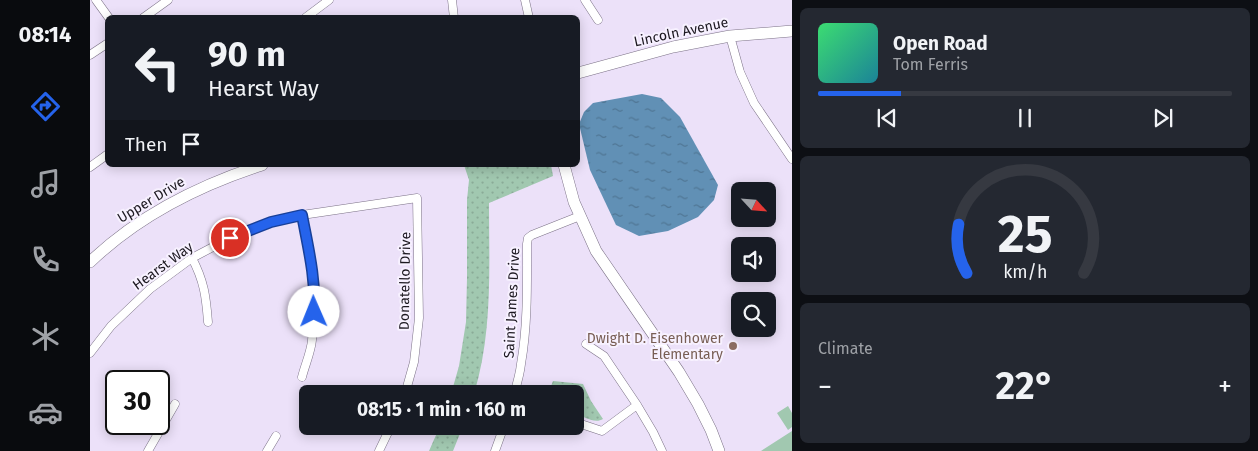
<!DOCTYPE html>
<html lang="en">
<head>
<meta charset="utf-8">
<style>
  :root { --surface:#171b24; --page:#242831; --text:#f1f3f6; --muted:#9ea1a6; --line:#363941; --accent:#2563eb }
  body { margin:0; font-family:"Fira Sans",sans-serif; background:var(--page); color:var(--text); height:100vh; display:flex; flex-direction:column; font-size:19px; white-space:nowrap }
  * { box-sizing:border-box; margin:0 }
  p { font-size:16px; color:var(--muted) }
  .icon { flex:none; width:28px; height:28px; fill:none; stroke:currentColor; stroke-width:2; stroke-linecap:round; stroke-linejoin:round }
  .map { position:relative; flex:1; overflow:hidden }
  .drawer { display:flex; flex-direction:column; gap:8px; padding:8px; background:#0d0f14; width:466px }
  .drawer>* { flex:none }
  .banner { position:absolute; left:15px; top:15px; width:475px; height:152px; border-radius:8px; box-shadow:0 2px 12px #0003; background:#171b24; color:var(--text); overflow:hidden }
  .needle { width:32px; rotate:116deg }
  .controls { position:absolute; left:641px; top:182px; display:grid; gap:10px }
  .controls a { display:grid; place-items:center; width:45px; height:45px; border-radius:8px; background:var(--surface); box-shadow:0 2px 12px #0003; font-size:25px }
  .speed { position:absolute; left:15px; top:370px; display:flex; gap:10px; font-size:25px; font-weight:700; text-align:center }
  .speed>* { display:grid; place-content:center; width:65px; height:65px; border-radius:50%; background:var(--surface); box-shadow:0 2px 12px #0003; line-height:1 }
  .speed .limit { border:2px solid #111; border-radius:8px; background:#fff; color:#111 }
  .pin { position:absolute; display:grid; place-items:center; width:42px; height:42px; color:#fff; margin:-21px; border:2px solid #fff; border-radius:50%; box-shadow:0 1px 5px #0007 }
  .me { position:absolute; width:55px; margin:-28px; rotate:359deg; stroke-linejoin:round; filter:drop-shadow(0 0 4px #0008) }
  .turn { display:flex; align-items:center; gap:18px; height:105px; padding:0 20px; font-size:22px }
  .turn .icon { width:65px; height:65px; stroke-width:2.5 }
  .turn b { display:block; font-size:35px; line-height:42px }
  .then { display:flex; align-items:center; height:48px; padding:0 20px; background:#0003; gap:10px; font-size:19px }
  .big { font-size:38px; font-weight:700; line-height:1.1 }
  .drawer .widget { flex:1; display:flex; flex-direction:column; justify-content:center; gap:8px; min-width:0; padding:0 18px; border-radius:8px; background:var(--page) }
  .drawer .dial { align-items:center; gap:0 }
  .dial svg { height:130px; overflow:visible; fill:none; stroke:var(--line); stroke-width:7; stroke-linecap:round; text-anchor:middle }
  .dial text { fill:var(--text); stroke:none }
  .song { display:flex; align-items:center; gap:15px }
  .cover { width:60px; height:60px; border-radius:8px; background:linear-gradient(135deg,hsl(140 70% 55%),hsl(190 70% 35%)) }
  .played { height:5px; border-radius:2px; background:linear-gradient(90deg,var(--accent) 20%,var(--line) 20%) }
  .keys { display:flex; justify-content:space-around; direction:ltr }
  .heat { display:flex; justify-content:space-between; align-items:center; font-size:28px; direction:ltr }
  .trip { position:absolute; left:209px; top:385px; width:285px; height:50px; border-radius:8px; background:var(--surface); box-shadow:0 2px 12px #0003; font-weight:700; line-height:50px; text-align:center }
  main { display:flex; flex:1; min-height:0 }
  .menu { display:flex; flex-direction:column; width:90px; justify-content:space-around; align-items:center; background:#090b0e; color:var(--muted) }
  .menu .icon { width:35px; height:35px }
  .menu .current { color:var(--accent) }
  .menu b { font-size:22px; color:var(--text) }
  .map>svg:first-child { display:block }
  .park { fill:url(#park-dots) }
  .pitch { fill:#a1c8b0 }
  .water { fill:url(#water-ripples) }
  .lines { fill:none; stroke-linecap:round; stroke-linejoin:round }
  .minor-casing { stroke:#7c7287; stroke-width:9 }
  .secondary-casing { stroke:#7c7287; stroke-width:12 }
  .minor { stroke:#fff; stroke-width:8 }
  .secondary { stroke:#fff; stroke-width:11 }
  .route-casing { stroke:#184099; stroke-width:12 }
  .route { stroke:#2563eb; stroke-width:9 }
  .education-dot { fill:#8d6e63; stroke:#f7f1ff; stroke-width:2 }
  .labels { text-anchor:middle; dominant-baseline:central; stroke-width:4; stroke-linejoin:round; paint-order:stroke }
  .street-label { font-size:14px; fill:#1c1820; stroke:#f7f1ff }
  .education-label { font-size:14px; fill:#785e54; stroke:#f7f1ff; text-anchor:end }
</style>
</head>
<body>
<main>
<nav class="menu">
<b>08:14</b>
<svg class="icon current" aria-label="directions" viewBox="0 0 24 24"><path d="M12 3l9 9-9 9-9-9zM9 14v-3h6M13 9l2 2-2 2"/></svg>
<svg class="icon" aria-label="music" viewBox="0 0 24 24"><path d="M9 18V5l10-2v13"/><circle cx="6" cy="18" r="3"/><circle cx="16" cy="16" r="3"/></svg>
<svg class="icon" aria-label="phone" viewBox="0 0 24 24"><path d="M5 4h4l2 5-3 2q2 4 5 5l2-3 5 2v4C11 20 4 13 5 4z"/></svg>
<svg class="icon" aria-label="climate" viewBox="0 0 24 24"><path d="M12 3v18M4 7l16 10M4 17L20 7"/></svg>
<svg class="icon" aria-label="car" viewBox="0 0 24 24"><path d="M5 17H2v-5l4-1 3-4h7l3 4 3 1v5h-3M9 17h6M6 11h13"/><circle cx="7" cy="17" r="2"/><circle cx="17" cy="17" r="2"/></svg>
</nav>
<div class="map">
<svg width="702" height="451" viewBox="0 0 702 451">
  <defs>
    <pattern id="park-dots" width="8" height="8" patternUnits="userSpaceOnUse" patternTransform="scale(1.25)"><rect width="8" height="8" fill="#a1c8b0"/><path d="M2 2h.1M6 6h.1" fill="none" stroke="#8aab97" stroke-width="1.8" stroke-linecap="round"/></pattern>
    <pattern id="water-ripples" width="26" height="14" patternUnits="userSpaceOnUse" patternTransform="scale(1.25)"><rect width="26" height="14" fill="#6190b5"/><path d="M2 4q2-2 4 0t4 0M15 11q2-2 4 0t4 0" fill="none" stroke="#4f7593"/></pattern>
  </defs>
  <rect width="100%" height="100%" fill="#ece1f9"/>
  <!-- park -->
  <path class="park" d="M374,165H461L463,176L399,203C399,267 403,332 384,394H361L369,366L376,322L377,278V200L379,180Z
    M463,381L493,384L501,401L513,419C505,424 494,417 485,413V394H458Z
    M350,426H373L363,451H339Z"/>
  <!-- pitch -->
  <path class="pitch" d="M698,406L702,413V427L698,430L687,413Z
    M702,431V451H671Z"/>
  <!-- water -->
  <path class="water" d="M552,94L571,98L590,117L628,185L624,200L608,217L578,231L549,236L526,225L500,170L489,124L494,112L503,103Z"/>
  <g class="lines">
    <defs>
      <path id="minor" d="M6,0L19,18
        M362,0L364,18
        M435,0L439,18
        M495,0L508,20
        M53,18L78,0
        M215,18L239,0
        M640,36L650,72L664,103L702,159
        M0,55L18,43
        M0,167L18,154
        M102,258C114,281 116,296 118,322
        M496,344L514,356L547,405L563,432L572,451
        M0,353L21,326L60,289L102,258L140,238L181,222L212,215L327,198L329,318L324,362L315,394
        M212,377C215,365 221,352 222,340C228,297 220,256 212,215
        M424,394C427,384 430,374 431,364C438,324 437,284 437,244L438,238L442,235L490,216
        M485,422L512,431L547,405
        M58,451L85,404
        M177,451L186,436
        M289,451L301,426
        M405,451L414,426"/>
      <path id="secondary" d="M488,73L583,47L640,36L702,31
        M474,165L484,202L506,251L589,372L608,404L621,430L629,451
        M0,262C48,216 110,185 172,165"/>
    </defs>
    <!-- minor casing -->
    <use href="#minor" class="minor-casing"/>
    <!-- secondary casing -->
    <use href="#secondary" class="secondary-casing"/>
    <!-- minor -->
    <use href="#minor" class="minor"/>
    <!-- secondary -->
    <use href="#secondary" class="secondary"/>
  </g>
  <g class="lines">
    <defs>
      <path id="route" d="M140,238L181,222L212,215C218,247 226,279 224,312"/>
    </defs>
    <!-- route casing -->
    <use href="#route" class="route-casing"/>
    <!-- route -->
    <use href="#route" class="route"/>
  </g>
  <!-- markers -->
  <circle class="education-dot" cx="643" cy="346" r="5"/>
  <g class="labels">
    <!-- street labels -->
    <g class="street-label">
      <text transform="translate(591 32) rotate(-12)">Lincoln Avenue</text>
      <text transform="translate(61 200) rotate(-31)">Upper Drive</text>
      <text transform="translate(73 266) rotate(-36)">Hearst Way</text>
      <text transform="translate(315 281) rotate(-89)">Donatello Drive</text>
      <text transform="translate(422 303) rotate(-87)">Saint James Drive</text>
    </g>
    <!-- education labels -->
    <g class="education-label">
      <text x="633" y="338">Dwight D. Eisenhower<tspan x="633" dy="16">Elementary</tspan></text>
    </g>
  </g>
</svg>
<div class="controls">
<a><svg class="needle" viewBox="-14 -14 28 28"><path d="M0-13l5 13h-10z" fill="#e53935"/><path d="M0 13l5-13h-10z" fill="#9ea1a6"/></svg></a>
<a><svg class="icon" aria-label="sound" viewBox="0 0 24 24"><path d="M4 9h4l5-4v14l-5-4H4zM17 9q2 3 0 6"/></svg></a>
<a><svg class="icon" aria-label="search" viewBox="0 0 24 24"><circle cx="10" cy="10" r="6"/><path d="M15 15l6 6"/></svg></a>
</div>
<div class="speed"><div class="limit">30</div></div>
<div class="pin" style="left:140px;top:238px;background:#d93025"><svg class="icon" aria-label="arrive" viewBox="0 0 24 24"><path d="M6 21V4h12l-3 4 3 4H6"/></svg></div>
<svg class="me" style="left:224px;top:312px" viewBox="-20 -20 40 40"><circle r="19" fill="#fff"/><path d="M0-13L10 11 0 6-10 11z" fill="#2563eb"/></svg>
<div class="trip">08:15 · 1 min · 160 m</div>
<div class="banner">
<div class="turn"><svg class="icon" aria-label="left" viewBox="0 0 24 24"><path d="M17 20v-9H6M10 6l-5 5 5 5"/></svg><div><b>90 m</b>Hearst Way</div></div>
<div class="then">Then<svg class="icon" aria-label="arrive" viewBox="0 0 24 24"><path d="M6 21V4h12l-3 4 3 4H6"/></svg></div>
</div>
</div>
<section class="drawer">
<div class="widget">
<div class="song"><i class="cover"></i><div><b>Open Road</b><p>Tom Ferris</p></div></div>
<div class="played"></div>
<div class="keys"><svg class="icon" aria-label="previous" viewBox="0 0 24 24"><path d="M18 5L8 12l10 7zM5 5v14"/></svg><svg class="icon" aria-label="pause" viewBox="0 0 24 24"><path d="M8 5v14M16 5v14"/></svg><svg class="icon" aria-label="next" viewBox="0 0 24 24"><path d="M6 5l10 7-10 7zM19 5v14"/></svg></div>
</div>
<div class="widget dial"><svg viewBox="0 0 100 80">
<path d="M14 69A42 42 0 1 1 86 69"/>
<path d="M14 69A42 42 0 0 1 9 39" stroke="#2563eb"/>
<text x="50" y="56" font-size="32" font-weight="700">25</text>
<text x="50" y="72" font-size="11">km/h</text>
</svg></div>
<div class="widget"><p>Climate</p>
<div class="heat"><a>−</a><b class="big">22°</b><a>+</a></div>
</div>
</section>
</main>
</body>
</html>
